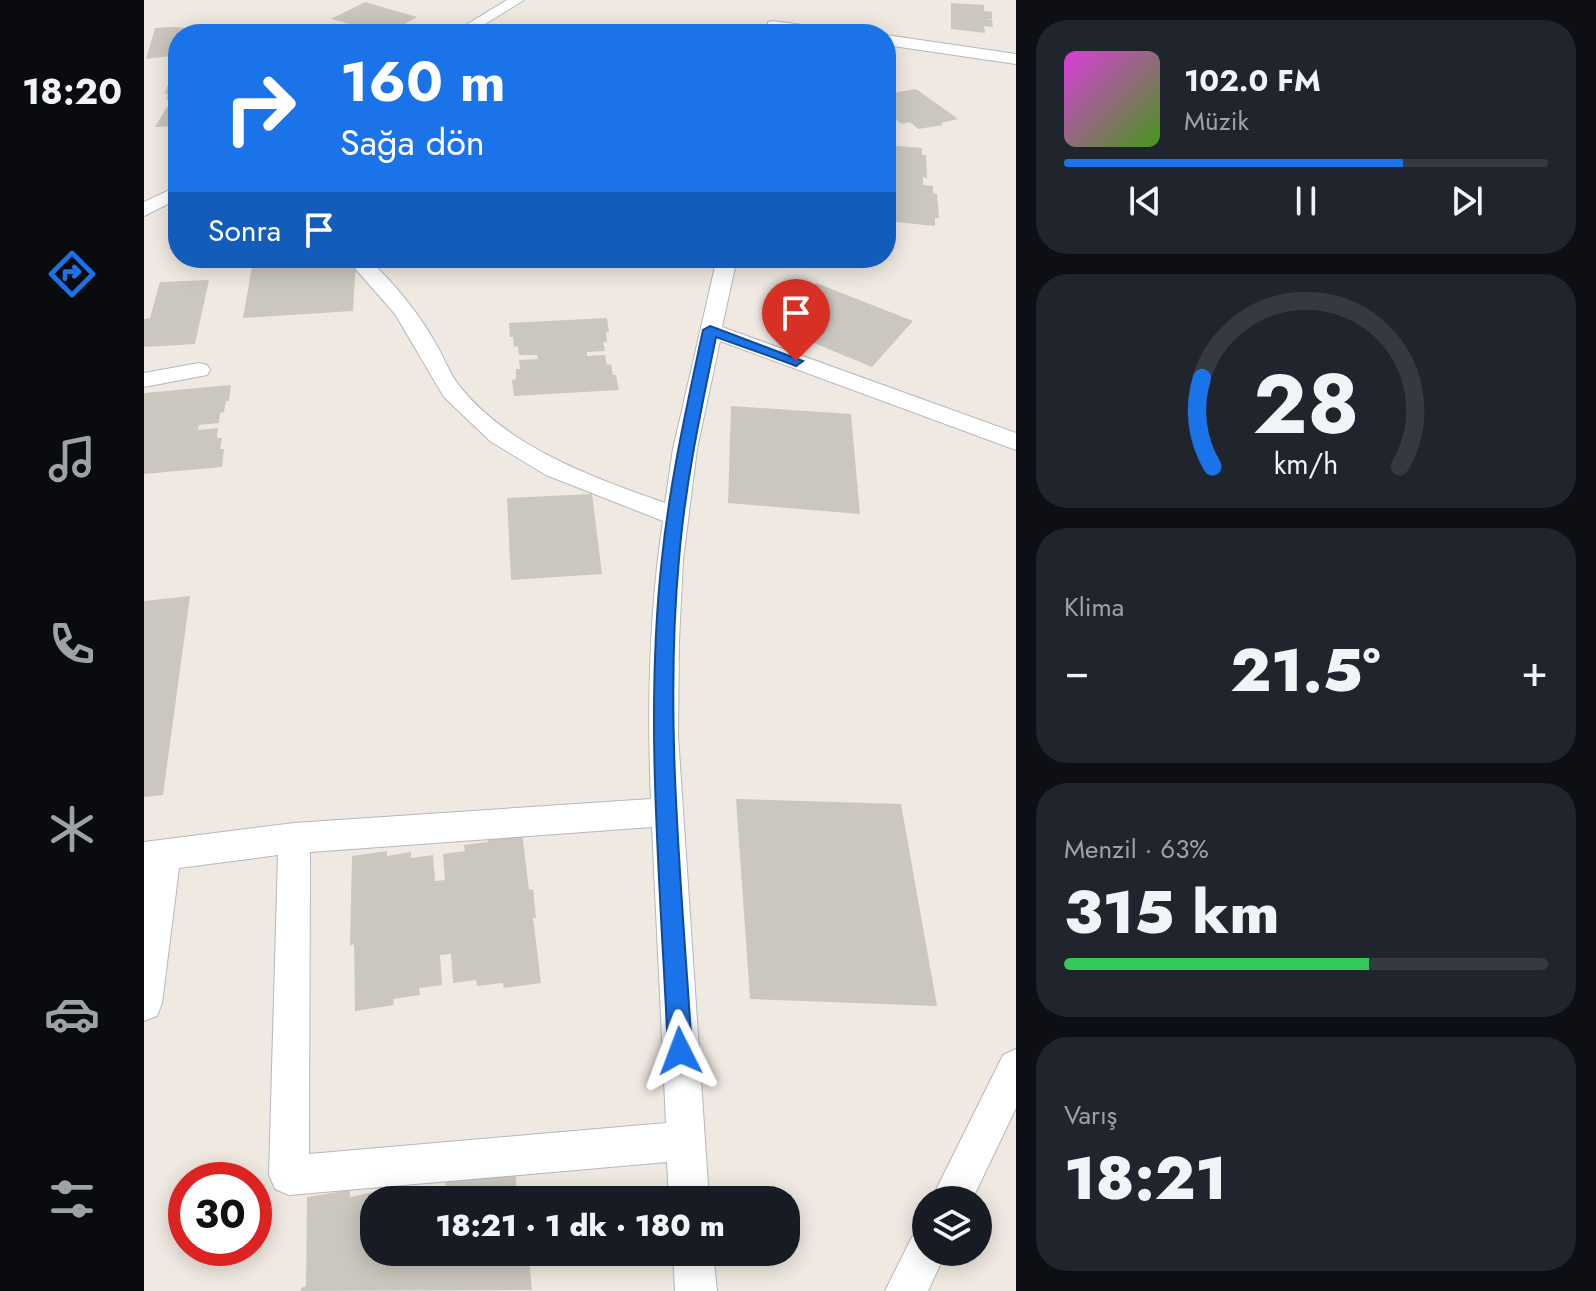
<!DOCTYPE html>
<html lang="tr">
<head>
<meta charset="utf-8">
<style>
  :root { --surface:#171b24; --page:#20242c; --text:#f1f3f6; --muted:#9ea1a6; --line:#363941; --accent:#1a73e8 }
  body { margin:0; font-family:Jost,sans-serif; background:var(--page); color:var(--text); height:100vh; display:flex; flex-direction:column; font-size:30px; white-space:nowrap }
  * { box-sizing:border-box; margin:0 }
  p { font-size:26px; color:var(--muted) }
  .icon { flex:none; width:44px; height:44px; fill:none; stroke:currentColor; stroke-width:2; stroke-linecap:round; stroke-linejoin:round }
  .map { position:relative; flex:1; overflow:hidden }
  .sheet { display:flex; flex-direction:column; gap:20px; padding:20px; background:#0d0f14; width:580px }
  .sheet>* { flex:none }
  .top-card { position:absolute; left:24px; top:24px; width:728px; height:244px; border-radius:32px; box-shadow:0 4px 20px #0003; background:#1a73e8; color:#fff; overflow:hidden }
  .controls { position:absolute; left:768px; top:1186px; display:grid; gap:16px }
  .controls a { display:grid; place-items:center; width:80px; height:80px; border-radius:50%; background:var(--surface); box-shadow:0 4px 20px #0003; font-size:40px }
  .speed { position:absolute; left:24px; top:1162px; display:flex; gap:16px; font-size:40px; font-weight:700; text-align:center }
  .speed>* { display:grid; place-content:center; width:104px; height:104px; border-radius:50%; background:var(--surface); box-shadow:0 4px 20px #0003; line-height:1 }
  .speed .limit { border:12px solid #d22; background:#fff; color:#111 }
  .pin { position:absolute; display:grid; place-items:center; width:68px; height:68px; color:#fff; margin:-82px -34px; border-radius:50% 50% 50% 0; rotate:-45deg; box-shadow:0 0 8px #0007 }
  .pin .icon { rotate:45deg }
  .me { position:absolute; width:88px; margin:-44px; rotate:357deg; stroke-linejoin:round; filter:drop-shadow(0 0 6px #0008) }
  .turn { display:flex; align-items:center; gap:28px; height:168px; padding:0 40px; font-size:36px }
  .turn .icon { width:104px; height:104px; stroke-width:2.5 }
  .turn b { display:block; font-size:56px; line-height:68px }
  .then { display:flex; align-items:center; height:76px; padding:0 40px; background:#0003; gap:16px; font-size:30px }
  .big { font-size:60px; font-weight:800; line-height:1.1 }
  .sheet .card { flex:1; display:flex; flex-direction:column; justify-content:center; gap:12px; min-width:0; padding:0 28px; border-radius:32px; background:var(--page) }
  .sheet .dial { align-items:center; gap:0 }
  .dial svg { height:208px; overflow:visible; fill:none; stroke:var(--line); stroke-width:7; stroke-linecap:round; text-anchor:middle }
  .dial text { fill:var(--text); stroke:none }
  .song { display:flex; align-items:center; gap:24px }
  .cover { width:96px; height:96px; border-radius:12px; background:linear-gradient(135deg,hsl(300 70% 55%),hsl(100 70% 35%)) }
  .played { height:8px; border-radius:4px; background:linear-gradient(90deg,var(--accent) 70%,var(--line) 70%) }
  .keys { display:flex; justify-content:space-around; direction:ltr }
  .heat { display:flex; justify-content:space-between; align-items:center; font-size:44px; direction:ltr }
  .charge { height:12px; border-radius:6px; background:linear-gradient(90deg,#34c759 63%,var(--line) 0) }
  .trip { position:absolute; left:216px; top:1186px; width:440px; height:80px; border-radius:32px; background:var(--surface); box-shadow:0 4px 20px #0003; font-weight:800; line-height:80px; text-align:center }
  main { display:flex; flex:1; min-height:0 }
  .menu { display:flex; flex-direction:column; width:144px; justify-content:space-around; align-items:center; background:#090b0e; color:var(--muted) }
  .menu .icon { width:56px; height:56px }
  .menu .on { color:var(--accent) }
  .menu b { font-size:36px; color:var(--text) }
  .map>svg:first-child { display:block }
  .building { fill:#cbc7bf }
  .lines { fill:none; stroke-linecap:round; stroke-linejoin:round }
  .street-casing { stroke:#b4b7c1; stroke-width:2 }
  .street { fill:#fff; fill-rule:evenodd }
  .route { fill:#1a73e8; stroke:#114b97; stroke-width:2 }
</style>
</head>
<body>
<main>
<nav class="menu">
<b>18:20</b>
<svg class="icon on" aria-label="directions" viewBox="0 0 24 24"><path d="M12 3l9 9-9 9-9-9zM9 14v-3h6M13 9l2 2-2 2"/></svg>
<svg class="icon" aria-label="music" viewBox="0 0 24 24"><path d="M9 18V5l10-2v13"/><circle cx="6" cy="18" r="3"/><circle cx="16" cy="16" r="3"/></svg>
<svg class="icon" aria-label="phone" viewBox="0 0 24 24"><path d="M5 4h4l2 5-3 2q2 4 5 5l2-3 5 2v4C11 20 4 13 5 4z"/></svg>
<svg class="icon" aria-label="climate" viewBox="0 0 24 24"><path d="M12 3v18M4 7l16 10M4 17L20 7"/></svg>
<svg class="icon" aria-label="car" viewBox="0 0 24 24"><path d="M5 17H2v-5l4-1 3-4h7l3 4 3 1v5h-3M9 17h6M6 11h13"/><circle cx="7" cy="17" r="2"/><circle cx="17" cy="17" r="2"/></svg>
<svg class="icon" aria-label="filters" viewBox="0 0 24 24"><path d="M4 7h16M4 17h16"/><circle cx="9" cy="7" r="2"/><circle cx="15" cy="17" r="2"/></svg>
</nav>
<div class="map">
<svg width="872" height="1291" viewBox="0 0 872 1291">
  <rect width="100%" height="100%" fill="#efe9e1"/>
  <!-- building -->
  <path class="building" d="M221,2L273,17L243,34L187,19Z
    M807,3L840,5V11L848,12V19L843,20H848L849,27L840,26L841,33L807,29Z
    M90,24L88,34H51L52,28Z
    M531,26L534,34H469L467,27Z
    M11,28L27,27L47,28L46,34H34V55L2,59Z
    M23,86H34V104H24L25,99L22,100L24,94H21Z
    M772,89L814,119L797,123L799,125L774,129L766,122L758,124L742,112V94Z
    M34,106V126L11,127L23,107Z
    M742,145L778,148V155H782L783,178L779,177V185L789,186V193L793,194L795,218H791V226L742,221Z
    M212,260L209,311L99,318L108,266Z
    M65,280L51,344L0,347V319L6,318L16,282Z
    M672,283L769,321L728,367L629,326Z
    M463,318L465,332H462L463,342H459L461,351L443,352V356L461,355L463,365L467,364L469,375H472L475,390L370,396L368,380L372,379V369H376L375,360L394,359L393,355H375L374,346L370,347L369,337H366L365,323Z
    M87,385L85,401H82L80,412L76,413L75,423L55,425L54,430L74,428L73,438H78L76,449H80L78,467L0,474V393Z
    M587,406L707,414L716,514L584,503Z
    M448,494L458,574L367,580L363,498Z
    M46,596L19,795L0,797V601Z
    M592,799L757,804L793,1006L606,999Z
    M378,832L385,890L389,889L392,918H389L397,983L360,988L359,983L333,986L332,980L309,983L307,954L296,955L298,985L275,988L276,995L249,999L250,1005L211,1011L210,944L206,946L208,856L243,851V856L267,852V858L289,855L291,881L301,880L299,854L321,851L320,845L344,842L343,838Z
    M370,1162L374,1200H275V1194L302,1189L301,1181Z
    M206,1190V1197L235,1191L236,1200H230V1252H384L388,1290L157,1291V1288L162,1286L163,1197Z"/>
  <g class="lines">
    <defs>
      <path id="street" d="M363,0H380L325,34H307Z
        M629,21L696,30L703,34H663L624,28V22Z
        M742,35L872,54V64L742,45Z
        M34,186V199L0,216V202Z
        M202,258H223C250,283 274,312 292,344C300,358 306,374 316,387C367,449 448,477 521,503L529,449L573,258H593L578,327L872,433V450L576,341L553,449L539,560L535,641L534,735L565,1200H525L523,1162L145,1195L131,1189L125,1175L134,855L35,868L18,1003L13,1016L0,1021V842L150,823L507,799C503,706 505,613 519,521L402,475L346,441L300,397L251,314ZM508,827L522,1123L165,1154L166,852Z
        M55,363L63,365L66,370L63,375L0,387V373Z
        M872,1049V1108L828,1200H787L859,1055Z
        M782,1231V1252H802L784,1291H741L768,1237Z
        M529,1252H569L573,1291H531Z"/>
    </defs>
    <!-- street casing -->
    <use href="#street" class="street-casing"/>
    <!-- street -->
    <use href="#street" class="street"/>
  </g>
  <!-- route -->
  <path class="route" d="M566,326L659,361L652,366L647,364L572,337C557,410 541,484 535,559C520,722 538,888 548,1051L544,1059L536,1063L527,1059L524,1051C517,889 500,719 518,558C526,481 543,405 559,330Z"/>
</svg>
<div class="controls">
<a><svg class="icon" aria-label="layers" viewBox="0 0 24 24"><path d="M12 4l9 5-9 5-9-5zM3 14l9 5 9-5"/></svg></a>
</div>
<div class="speed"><div class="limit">30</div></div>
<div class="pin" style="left:652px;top:361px;background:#d93025"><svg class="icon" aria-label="arrive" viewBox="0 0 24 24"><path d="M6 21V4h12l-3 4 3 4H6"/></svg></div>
<svg class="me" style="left:536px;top:1051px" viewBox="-20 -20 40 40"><path d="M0-17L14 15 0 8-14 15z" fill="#1a73e8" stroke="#fff" stroke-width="4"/></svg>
<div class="trip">18:21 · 1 dk · 180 m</div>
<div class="top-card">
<div class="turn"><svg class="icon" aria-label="right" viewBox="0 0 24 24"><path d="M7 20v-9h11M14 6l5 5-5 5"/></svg><div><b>160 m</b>Sağa dön</div></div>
<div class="then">Sonra<svg class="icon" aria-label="arrive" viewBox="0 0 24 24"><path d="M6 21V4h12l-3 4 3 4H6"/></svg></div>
</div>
</div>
<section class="sheet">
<div class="card">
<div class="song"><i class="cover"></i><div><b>102.0 FM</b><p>Müzik</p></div></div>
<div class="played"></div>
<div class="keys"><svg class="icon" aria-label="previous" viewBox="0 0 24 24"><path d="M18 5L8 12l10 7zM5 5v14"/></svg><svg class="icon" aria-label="pause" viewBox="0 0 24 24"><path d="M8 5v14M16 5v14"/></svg><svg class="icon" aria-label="next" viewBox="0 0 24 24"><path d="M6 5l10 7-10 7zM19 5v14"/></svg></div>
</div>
<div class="card dial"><svg viewBox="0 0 100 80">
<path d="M14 69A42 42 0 1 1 86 69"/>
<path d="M14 69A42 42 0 0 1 10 35" stroke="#1a73e8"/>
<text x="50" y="56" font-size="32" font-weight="700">28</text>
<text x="50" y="72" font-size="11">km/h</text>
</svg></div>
<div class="card"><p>Klima</p>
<div class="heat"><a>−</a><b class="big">21.5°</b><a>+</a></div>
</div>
<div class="card"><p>Menzil · 63%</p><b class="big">315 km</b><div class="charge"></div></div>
<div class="card"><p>Varış</p><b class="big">18:21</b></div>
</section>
</main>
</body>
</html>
